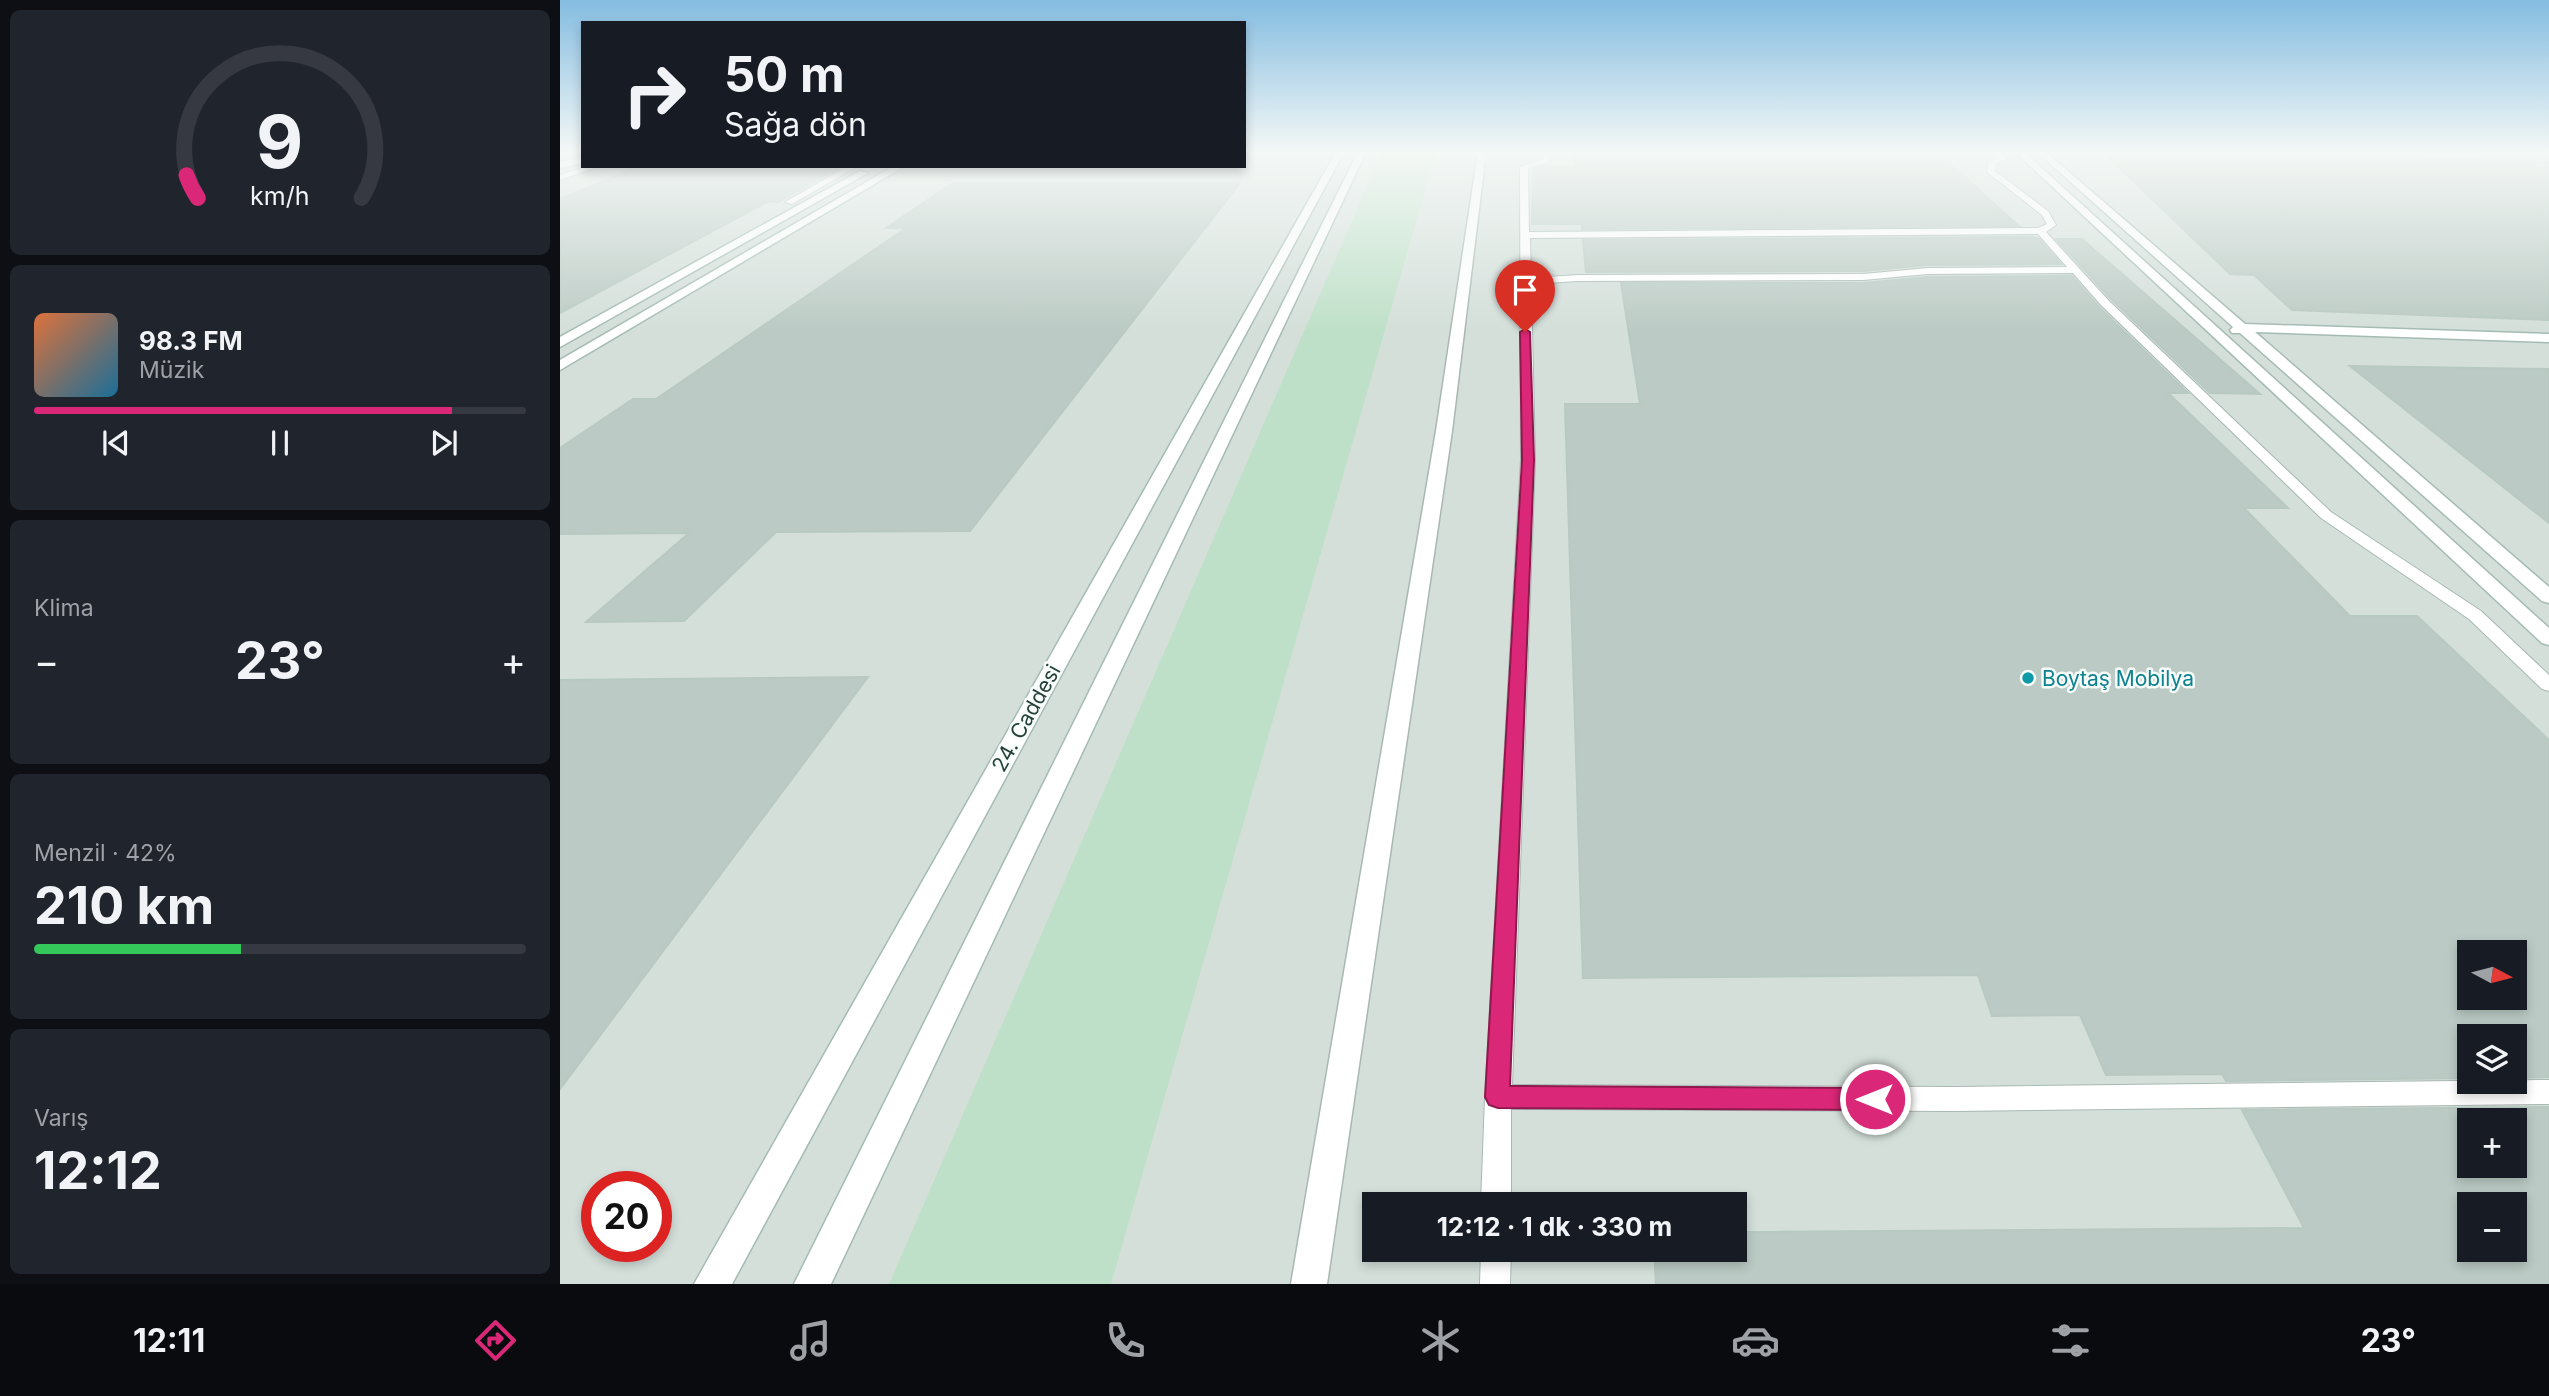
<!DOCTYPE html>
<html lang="tr">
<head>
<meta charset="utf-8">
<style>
  :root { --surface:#171b24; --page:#20242c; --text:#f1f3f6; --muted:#9ea1a6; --line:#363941; --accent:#db2777 }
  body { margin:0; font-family:Inter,sans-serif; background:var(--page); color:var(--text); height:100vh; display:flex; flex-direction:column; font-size:26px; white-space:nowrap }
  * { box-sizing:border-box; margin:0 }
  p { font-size:23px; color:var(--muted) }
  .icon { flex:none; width:38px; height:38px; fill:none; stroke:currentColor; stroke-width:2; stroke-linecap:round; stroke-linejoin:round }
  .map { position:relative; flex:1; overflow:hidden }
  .sheet { display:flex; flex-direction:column; gap:10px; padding:10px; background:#0d0f14; width:560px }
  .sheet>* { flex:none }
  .top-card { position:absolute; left:21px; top:21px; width:665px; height:147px; border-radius:0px; box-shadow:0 4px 10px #0003; background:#171b24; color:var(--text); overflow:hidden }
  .needle { width:46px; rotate:97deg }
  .controls { position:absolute; left:1897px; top:940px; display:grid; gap:14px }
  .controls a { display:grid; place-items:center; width:70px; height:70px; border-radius:0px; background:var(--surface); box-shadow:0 4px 10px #0003; font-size:35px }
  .speed { position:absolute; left:21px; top:1171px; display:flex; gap:14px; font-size:35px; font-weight:700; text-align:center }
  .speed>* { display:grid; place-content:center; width:91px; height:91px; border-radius:50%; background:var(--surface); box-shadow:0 4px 10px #0003; line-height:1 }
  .speed .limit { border:10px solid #d22; background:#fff; color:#111 }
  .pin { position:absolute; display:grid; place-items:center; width:60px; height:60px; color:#fff; margin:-72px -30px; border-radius:50% 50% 50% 0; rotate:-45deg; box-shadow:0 0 7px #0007 }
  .pin .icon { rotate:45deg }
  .me { position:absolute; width:77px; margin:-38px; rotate:270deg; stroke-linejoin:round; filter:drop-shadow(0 0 5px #0008) }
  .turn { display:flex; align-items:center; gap:24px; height:147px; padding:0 28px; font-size:32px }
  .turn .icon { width:91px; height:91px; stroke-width:2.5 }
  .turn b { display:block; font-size:49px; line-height:60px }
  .big { font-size:52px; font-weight:700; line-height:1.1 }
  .sheet .tile { flex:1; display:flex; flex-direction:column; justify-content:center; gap:10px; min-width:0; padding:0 24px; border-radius:10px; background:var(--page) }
  .sheet .dial { align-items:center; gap:0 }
  .dial svg { height:182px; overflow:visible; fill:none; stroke:var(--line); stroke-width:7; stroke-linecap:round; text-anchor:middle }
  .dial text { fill:var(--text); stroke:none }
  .song { display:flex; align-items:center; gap:21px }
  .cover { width:84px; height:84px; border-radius:10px; background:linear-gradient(135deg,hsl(20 70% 55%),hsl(200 70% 35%)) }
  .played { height:7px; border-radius:4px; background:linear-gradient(90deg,var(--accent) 85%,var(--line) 85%) }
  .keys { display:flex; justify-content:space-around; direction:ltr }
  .heat { display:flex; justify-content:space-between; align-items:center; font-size:38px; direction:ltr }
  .charge { height:10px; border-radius:5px; background:linear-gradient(90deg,#34c759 42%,var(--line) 0) }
  .trip { position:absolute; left:802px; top:1192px; width:385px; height:70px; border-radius:0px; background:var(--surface); box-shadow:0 4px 10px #0003; font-weight:700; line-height:70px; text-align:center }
  .tabs { display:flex; height:112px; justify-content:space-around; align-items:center; background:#090b0e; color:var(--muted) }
  .tabs .icon { width:49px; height:49px }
  .tabs .active { color:var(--accent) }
  .tabs b { font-size:32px; color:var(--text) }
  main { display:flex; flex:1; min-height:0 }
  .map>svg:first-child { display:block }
  .built { fill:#d4dfda; fill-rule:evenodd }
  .green { fill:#bfe0c8 }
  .building { fill:#bbcac4; stroke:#b8c9c2; stroke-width:2; fill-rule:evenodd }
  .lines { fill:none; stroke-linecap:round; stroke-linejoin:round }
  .lane-casing { stroke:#a8b8b2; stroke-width:2 }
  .street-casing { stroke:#a8b8b2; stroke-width:3 }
  .secondary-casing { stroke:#a4bbb3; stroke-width:3 }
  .lane { fill:#fff; fill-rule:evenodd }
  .street { fill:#fff; fill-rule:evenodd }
  .secondary { fill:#fff; fill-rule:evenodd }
  .route { fill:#db2777; stroke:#8e194d; stroke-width:2 }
  .culture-dot { fill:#0f9aa8; stroke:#f7fbf9; stroke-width:2.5 }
  .labels { text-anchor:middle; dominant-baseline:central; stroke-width:5; stroke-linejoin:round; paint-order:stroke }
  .culture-label { font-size:21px; fill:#0d838f; stroke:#f7fbf9; text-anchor:start }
  .street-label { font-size:21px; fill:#24423a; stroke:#f7fbf9 }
</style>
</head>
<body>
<main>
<section class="sheet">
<div class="tile dial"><svg viewBox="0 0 100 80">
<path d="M14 69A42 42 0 1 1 86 69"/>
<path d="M14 69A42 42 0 0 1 9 59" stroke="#db2777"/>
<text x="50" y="56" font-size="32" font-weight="700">9</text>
<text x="50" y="72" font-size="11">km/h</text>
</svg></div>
<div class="tile">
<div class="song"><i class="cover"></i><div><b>98.3 FM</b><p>Müzik</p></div></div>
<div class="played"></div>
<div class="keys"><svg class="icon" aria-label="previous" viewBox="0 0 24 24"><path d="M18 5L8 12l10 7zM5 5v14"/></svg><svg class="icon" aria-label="pause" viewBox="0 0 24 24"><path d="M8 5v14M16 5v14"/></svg><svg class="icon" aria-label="next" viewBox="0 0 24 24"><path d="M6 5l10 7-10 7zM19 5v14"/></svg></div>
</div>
<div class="tile"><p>Klima</p>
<div class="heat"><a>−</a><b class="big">23°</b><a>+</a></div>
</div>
<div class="tile"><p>Menzil · 42%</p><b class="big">210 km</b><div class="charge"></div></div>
<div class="tile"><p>Varış</p><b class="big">12:12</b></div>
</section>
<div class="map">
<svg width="1989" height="1284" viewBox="0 0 1989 1284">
  <rect width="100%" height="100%" fill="#e6efeb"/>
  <!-- built -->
  <path class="built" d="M0,152H23V166H684V152H1989V1284H0ZM1909,952H1955V998H1909ZM1909,1036H1955V1082H1909ZM1909,1120H1955V1166H1909ZM37,1186H96V1246H37ZM814,1204H1174V1250H814ZM1909,1204H1955V1250H1909Z"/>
  <!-- green -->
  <path class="green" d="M822,152H876L551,1284H329Z"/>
  <!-- building -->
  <path class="building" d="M1014,152H1377L1459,226L1022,229V224H972L973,169L985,166H1015Z
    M1543,152H1727L1772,153L1778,156L1989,162V320L1732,310L1694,275L1670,274Z
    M79,166H282L218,202H207L0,313V199Z
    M393,183H680L410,531L216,532L124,621L26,622L129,533L0,534V448L73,399H96L346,228H326Z
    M1472,237L1479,239L1501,264L1368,265L1303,271L1026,272L1023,240Z
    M1496,239H1522L1700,394L1650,393L1551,299Z
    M1512,276L1539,307L1628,393H1608L1728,508H1684L1790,616H1857L1989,740V1077L1955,1078V1036H1909V1078L1666,1081L1662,1074L1546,1075L1520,1015L1432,1016L1418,975L1023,978L1005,404H1080L1061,283H1303L1368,277ZM1909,952H1955V998H1909Z
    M1790,366L1989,369V523Z
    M308,677L0,1089V680Z
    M1989,1107V1284H1096L1094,1250H1174V1232L1744,1228L1682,1110ZM1909,1120H1955V1166H1909ZM1909,1204H1955V1250H1909Z"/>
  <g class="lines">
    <defs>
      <path id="lane" d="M985,152H992L989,162L968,168L969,232L1478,228L1487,224L1482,215L1427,172L1428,161L1439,158L1435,152H1441L1447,159L1435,164V171L1488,211L1496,225L1486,232L1549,301L1771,512L1921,611L1989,675V691L1982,689L1909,619L1761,518L1541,305L1513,273L1368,274L1303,280L1018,281L971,284L975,460L952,1085L1396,1087L1989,1080V1104L1396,1111L951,1109V1204H921L925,1097L961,460L960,167L983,159ZM1478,234L1507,267L1368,268L1303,274L1018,275L971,278L970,238Z
        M28,166H40L0,180V175Z
        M288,166H298L232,204L225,202Z
        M921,1250H951L950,1284H920Z"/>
      <path id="street" d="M918,152H926L892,431L767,1284H731L876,431Z"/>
      <path id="secondary" d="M776,152H784L172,1284H134Z
        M798,152H806L271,1284H234Z
        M1455,152H1464L1989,628V645L1982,643Z
        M1477,152H1486L1685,324L1989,334V342L1695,332L1989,587V603L1982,601L1680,333H1672L1670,330L1673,327Z
        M23,157V163L0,168V162Z
        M334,166H345L0,370V360Z
        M300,171L308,173L0,347V337Z"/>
    </defs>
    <!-- lane casing -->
    <use href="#lane" class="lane-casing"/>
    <!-- street casing -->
    <use href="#street" class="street-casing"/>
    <!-- secondary casing -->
    <use href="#secondary" class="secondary-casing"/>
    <!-- lane -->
    <use href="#lane" class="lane"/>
    <!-- street -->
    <use href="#street" class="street"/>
    <!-- secondary -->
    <use href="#secondary" class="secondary"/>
  </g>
  <!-- sky -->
  <linearGradient id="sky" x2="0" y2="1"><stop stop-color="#84bce0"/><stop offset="0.46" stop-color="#f4f8f6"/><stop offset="1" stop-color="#f4f8f6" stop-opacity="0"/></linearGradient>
  <rect width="1989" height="331" fill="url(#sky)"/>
  <!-- route -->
  <path class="route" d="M965,329L970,332L974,460L950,1086L1315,1088L1324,1091L1327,1099L1324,1107L1315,1110L938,1108L929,1105L925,1097L962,460L960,332Z"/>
  <!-- markers -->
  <circle class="culture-dot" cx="1468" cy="678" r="7"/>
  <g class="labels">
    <!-- culture labels -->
    <g class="culture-label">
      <text x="1482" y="678">Boytaş Mobilya</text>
    </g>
    <!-- street labels -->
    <g class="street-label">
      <text transform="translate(466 718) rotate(-61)">24. Caddesi</text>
    </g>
  </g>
</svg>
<div class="controls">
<a><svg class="needle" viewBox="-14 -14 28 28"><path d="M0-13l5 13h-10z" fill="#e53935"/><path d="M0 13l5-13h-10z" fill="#9ea1a6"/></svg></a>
<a><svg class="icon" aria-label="layers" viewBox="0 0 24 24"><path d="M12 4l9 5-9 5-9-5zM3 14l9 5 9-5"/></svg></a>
<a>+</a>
<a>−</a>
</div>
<div class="speed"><div class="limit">20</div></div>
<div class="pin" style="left:965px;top:332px;background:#d93025"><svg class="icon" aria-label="arrive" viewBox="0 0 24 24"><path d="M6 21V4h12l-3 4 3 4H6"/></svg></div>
<svg class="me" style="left:1315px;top:1099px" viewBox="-20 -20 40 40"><circle r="17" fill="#db2777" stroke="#fff" stroke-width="3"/><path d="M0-11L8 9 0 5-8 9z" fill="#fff"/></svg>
<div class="trip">12:12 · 1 dk · 330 m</div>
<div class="top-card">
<div class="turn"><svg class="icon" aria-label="right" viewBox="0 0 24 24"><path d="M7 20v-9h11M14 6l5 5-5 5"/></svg><div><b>50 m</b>Sağa dön</div></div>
</div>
</div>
</main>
<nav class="tabs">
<b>12:11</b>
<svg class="icon active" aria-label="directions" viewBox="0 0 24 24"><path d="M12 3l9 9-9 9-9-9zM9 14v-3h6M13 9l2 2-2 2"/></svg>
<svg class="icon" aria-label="music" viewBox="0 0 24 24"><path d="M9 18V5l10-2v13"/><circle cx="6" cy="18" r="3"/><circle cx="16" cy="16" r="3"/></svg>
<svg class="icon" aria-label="phone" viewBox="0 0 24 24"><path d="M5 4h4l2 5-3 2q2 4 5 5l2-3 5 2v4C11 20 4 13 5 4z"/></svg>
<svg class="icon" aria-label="climate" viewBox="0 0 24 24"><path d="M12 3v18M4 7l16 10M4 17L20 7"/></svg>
<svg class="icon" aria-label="car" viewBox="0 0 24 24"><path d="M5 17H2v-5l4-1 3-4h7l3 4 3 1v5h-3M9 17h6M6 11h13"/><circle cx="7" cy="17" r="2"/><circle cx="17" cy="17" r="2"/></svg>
<svg class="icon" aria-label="filters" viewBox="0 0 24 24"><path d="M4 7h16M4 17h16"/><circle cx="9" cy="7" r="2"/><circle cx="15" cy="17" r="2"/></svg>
<b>23°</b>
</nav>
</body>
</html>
